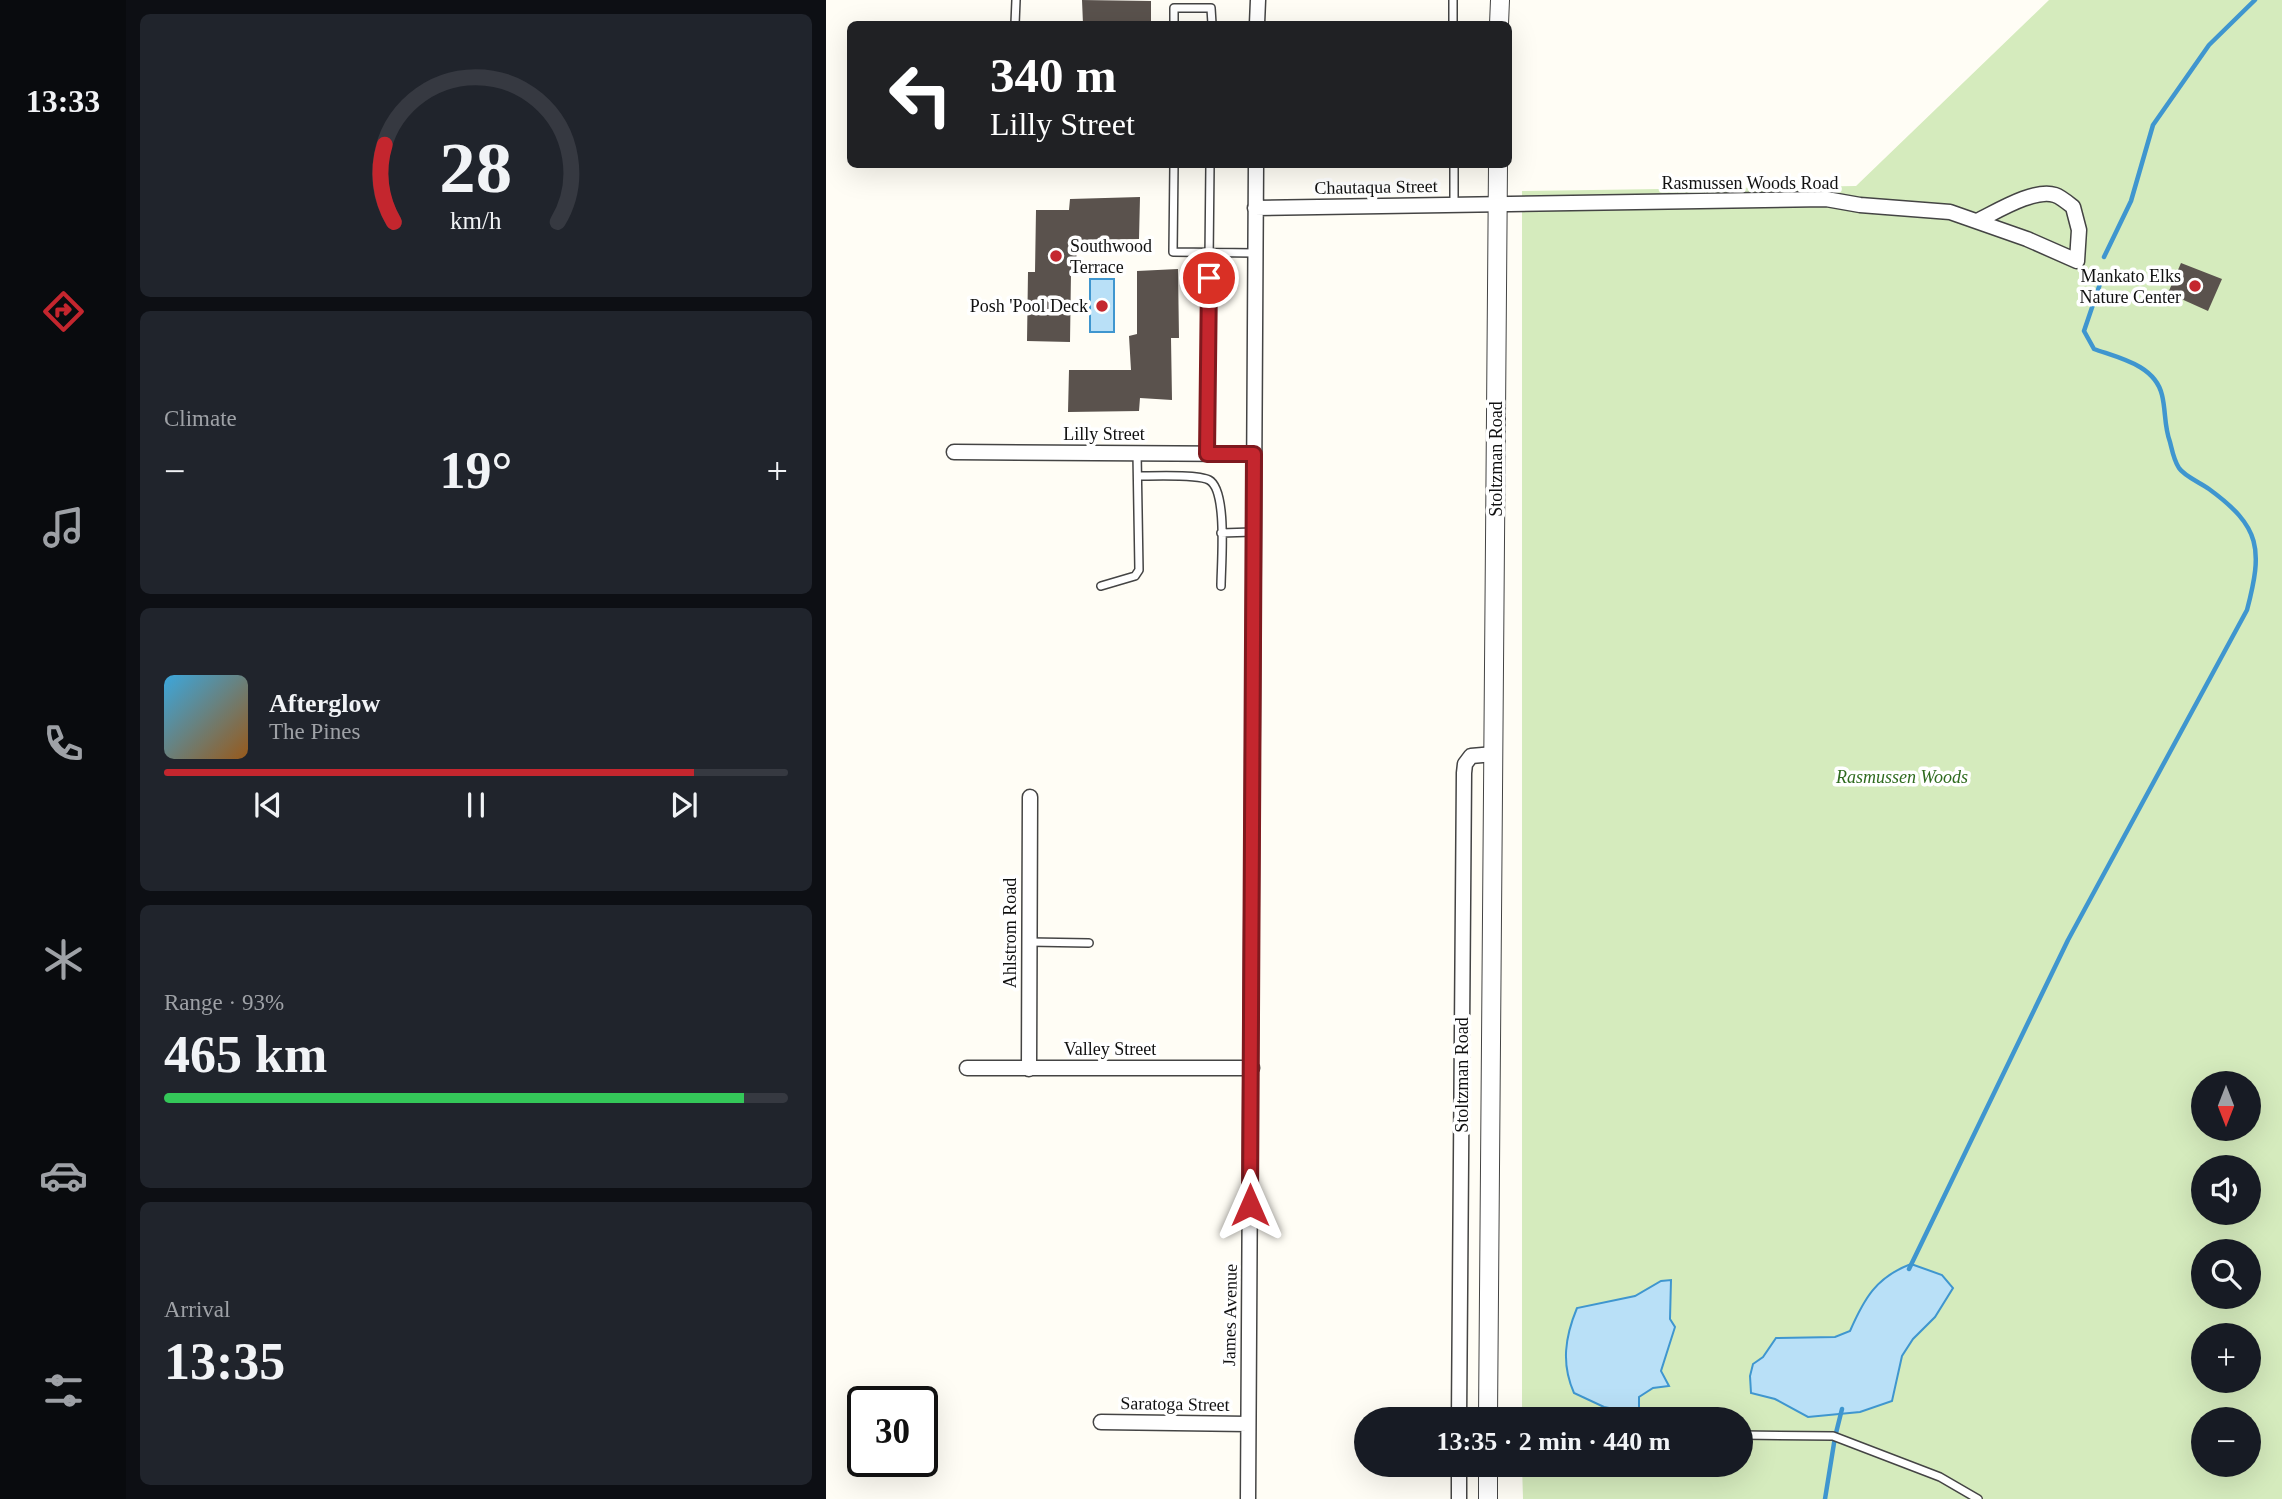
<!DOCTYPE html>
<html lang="en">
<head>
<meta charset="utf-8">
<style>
  :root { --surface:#171b24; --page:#20242c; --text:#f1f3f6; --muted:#9ea1a6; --line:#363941; --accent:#c4262e }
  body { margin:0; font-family:Georgia,serif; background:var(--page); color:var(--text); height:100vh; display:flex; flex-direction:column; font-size:26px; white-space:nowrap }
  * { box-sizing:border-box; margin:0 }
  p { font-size:23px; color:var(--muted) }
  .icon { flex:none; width:38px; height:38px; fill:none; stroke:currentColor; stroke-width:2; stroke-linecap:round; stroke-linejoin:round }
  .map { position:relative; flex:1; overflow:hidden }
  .side { display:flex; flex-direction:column; gap:14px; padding:14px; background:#0d0f14; width:700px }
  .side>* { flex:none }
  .top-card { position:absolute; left:21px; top:21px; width:665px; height:147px; border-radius:10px; box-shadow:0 7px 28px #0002; background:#202124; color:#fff; overflow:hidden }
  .needle { width:46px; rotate:180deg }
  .tools { position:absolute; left:1365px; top:1071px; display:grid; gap:14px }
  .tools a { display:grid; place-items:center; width:70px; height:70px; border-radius:50%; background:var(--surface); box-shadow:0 7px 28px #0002; font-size:35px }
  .speed { position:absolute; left:21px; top:1386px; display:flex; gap:14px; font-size:35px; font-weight:700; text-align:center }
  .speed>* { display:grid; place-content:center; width:91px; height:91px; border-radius:50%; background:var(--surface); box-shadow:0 7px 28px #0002; line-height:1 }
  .speed .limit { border:4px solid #111; border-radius:10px; background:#fff; color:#111 }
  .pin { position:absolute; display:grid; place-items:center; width:60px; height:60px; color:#fff; margin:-30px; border:4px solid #fff; border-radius:50%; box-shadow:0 2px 7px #0007 }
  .me { position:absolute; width:77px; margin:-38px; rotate:0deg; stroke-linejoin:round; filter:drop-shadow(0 0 5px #0008) }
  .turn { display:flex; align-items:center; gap:24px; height:147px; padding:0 28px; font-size:32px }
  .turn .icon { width:91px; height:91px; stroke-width:2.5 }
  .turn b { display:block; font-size:49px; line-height:60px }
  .big { font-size:52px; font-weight:600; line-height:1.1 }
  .side .widget { flex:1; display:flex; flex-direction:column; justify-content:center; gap:10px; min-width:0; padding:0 24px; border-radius:10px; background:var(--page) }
  .side .dial { align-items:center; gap:0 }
  .dial svg { height:182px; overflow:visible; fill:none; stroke:var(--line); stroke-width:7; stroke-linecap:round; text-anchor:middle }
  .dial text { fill:var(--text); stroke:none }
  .song { display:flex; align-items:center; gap:21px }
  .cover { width:84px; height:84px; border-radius:10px; background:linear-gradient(135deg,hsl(200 70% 55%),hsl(30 70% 35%)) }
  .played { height:7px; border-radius:4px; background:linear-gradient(90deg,var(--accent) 85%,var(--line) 85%) }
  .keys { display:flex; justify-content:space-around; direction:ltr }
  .heat { display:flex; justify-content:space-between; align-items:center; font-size:38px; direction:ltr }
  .charge { height:10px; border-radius:5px; background:linear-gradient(90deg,#34c759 93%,var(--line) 0) }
  .trip { position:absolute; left:528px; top:1407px; width:399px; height:70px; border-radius:35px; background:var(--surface); box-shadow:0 7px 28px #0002; font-weight:600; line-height:70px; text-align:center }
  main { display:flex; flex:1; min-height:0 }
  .menu { display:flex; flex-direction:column; width:126px; justify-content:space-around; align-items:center; background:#090b0e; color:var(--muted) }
  .menu .icon { width:49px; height:49px }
  .menu .active { color:var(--accent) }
  .menu b { font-size:32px; color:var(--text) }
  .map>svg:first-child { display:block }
  .green { fill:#d5ebbd; fill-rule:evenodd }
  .water { fill:#b9e0f7; stroke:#3f96cf; stroke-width:2 }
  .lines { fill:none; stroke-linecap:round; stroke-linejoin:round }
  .stream { stroke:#3f96cf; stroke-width:4.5 }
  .building { fill:#5a524d }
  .service-casing { stroke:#444; stroke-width:10 }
  .minor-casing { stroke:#444; stroke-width:17 }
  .tertiary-casing { stroke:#444; stroke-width:20 }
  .service { stroke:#fff; stroke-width:7 }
  .minor { stroke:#fff; stroke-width:14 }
  .tertiary { stroke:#fff; stroke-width:18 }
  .route-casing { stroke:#7f191e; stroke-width:18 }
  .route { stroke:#c4262e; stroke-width:12 }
  .poi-dot { fill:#c4262e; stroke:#fff; stroke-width:2.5 }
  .labels { text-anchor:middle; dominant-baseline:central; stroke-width:7; stroke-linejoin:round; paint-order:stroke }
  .street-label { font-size:18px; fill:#111; stroke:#fff }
  .poi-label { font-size:18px; fill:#111; stroke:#fff; text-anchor:end }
  .park-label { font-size:18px; font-style:italic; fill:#2f6b1f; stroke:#fff }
</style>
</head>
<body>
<main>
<nav class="menu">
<b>13:33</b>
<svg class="icon active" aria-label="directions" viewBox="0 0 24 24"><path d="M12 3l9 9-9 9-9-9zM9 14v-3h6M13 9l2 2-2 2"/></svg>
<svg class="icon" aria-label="music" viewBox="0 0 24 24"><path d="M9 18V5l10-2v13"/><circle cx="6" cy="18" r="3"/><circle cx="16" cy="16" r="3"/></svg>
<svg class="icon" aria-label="phone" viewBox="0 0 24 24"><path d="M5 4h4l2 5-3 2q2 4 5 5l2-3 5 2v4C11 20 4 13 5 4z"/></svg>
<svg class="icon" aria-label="climate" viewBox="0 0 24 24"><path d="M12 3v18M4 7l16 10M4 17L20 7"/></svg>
<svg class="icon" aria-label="car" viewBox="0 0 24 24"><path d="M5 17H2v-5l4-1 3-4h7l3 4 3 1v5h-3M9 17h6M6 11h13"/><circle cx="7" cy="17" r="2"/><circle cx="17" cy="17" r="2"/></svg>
<svg class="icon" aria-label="filters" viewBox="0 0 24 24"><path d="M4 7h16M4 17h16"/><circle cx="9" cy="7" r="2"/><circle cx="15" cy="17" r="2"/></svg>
</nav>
<section class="side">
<div class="widget dial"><svg viewBox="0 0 100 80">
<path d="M14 69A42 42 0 1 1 86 69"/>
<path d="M14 69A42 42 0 0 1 10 35" stroke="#c4262e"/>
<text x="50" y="56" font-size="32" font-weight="700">28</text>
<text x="50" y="72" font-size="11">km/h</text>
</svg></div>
<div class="widget"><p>Climate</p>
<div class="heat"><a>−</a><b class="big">19°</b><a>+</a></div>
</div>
<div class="widget">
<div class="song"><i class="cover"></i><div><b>Afterglow</b><p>The Pines</p></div></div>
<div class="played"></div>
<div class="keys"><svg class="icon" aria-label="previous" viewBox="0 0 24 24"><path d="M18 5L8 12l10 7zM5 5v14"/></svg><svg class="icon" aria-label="pause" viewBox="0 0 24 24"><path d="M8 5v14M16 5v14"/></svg><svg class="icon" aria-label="next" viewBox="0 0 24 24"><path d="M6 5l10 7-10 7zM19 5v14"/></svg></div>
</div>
<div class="widget"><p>Range · 93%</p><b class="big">465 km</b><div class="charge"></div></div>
<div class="widget"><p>Arrival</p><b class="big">13:35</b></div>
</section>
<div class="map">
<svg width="1456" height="1499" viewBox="0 0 1456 1499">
  <rect width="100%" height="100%" fill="#fffdf5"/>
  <!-- green -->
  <path class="green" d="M1223,0H1456V1499H697L696,1465H915V1419H696V191L1030,186ZM1377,1083H1423V1129H1377ZM1377,1167H1423V1213H1377ZM1377,1251H1423V1297H1377ZM1377,1335H1423V1381H1377ZM1377,1419H1423V1465H1377Z"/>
  <!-- water -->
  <path class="water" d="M264,279H288V332H264Z
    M1085,1264L1116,1275L1127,1288L1109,1317L1087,1339L1076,1356L1066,1401L1034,1412L982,1417L949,1399L925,1393L924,1376L927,1364L937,1357L950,1338L1009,1337L1024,1331C1038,1299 1050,1277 1085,1264Z
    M845,1280L844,1319L849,1327L835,1371L843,1386L827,1388L813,1397V1414L778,1407L748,1393C735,1364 739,1337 751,1308L809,1296L835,1281Z"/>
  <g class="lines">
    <!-- stream -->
    <path class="stream" d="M1278,257L1305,201L1327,125L1383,45L1429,0
      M1083,1269L1242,940L1421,610C1437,549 1435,527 1383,489C1375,483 1358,476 1353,468C1348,461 1346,450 1344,442C1338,426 1340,411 1336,395C1329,365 1293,358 1268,349L1258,331L1275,281
      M999,1499L1009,1437L1016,1409"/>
  </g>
  <!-- building -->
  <path class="building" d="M256,0L325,1V24H257Z
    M314,197L313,239L250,240L251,273L245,272L244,342L201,341L202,272H209L210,210H243L244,199Z
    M1355,263L1396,279L1382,311L1342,293Z
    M352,269L353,338H345L346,400L314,398L313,411L242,412L243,370H305L303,336L311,334V271Z"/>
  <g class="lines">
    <defs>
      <path id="service" d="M627,0V24
        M189,24L190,0
        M348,24V8H385L386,24
        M348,164L347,252L429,253
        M628,164V205
        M381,453L384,164
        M312,476C327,476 372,474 383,480C402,490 395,565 395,586
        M395,533L427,532
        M275,586L309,576L313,570L311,453
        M203,942L263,943
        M915,1435L1007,1436L1114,1477L1152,1499"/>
      <path id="minor" d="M431,24L432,0
        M429,208L1000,199L1034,205L1124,212L1201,239L1251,261L1253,230L1247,207C1242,203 1235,197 1229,195C1208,188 1170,212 1151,221
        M128,452L428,454
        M141,1068H426
        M203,1069L204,797
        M633,1419L638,773L639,764L645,756L668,754
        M275,1422L422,1424
        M422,1499L430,164
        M633,1499V1465"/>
      <path id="tertiary" d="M673,24L674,0
        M662,1419L672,164
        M662,1465V1499"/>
    </defs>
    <!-- service casing -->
    <use href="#service" class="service-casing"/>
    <!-- minor casing -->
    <use href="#minor" class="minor-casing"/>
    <!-- tertiary casing -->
    <use href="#tertiary" class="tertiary-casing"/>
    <!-- service -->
    <use href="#service" class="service"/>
    <!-- minor -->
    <use href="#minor" class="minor"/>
    <!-- tertiary -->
    <use href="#tertiary" class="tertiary"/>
  </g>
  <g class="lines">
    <defs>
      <path id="route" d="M383,278L381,454H428L424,1205"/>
    </defs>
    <!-- route casing -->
    <use href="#route" class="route-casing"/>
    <!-- route -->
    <use href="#route" class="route"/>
  </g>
  <!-- markers -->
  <g class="poi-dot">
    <circle cx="230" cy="256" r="7"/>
    <circle cx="1369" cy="286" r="7"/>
    <circle cx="276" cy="306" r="7"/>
  </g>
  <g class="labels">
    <!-- street labels -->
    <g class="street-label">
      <text x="924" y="183">Rasmussen Woods Road</text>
      <text transform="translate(550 187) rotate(-1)">Chautaqua Street</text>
      <text x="278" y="434">Lilly Street</text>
      <text transform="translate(670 459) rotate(-90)">Stoltzman Road</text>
      <text transform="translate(184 933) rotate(-90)">Ahlstrom Road</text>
      <text x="284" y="1049">Valley Street</text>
      <text transform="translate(636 1075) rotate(-90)">Stoltzman Road</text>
      <text transform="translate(404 1315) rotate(-89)">James Avenue</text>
      <text transform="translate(349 1404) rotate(1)">Saratoga Street</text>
    </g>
    <!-- poi labels -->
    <g class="poi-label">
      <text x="244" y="246" text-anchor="start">Southwood<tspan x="244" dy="21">Terrace</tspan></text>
      <text x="1355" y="276">Mankato Elks<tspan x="1355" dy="21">Nature Center</tspan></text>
      <text x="262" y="306">Posh 'Pool Deck</text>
    </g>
    <!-- park labels -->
    <g class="park-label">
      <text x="1076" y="777">Rasmussen Woods</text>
    </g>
  </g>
</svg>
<div class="tools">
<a><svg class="needle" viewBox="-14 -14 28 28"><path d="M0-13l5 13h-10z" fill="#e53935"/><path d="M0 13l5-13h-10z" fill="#9ea1a6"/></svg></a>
<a><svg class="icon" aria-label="sound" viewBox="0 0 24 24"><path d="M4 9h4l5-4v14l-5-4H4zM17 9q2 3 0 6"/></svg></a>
<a><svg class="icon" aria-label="search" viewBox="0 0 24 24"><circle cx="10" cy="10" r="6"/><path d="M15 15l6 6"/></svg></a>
<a>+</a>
<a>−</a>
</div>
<div class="speed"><div class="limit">30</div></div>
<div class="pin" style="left:383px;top:278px;background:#d93025"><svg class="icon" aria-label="arrive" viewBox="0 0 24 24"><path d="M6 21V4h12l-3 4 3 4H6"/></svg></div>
<svg class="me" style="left:424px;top:1205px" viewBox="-20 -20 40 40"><path d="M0-17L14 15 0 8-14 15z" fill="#c4262e" stroke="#fff" stroke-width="4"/></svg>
<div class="trip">13:35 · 2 min · 440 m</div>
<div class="top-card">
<div class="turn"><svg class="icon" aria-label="left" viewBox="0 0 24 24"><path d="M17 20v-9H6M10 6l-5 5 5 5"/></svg><div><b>340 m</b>Lilly Street</div></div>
</div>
</div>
</main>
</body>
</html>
